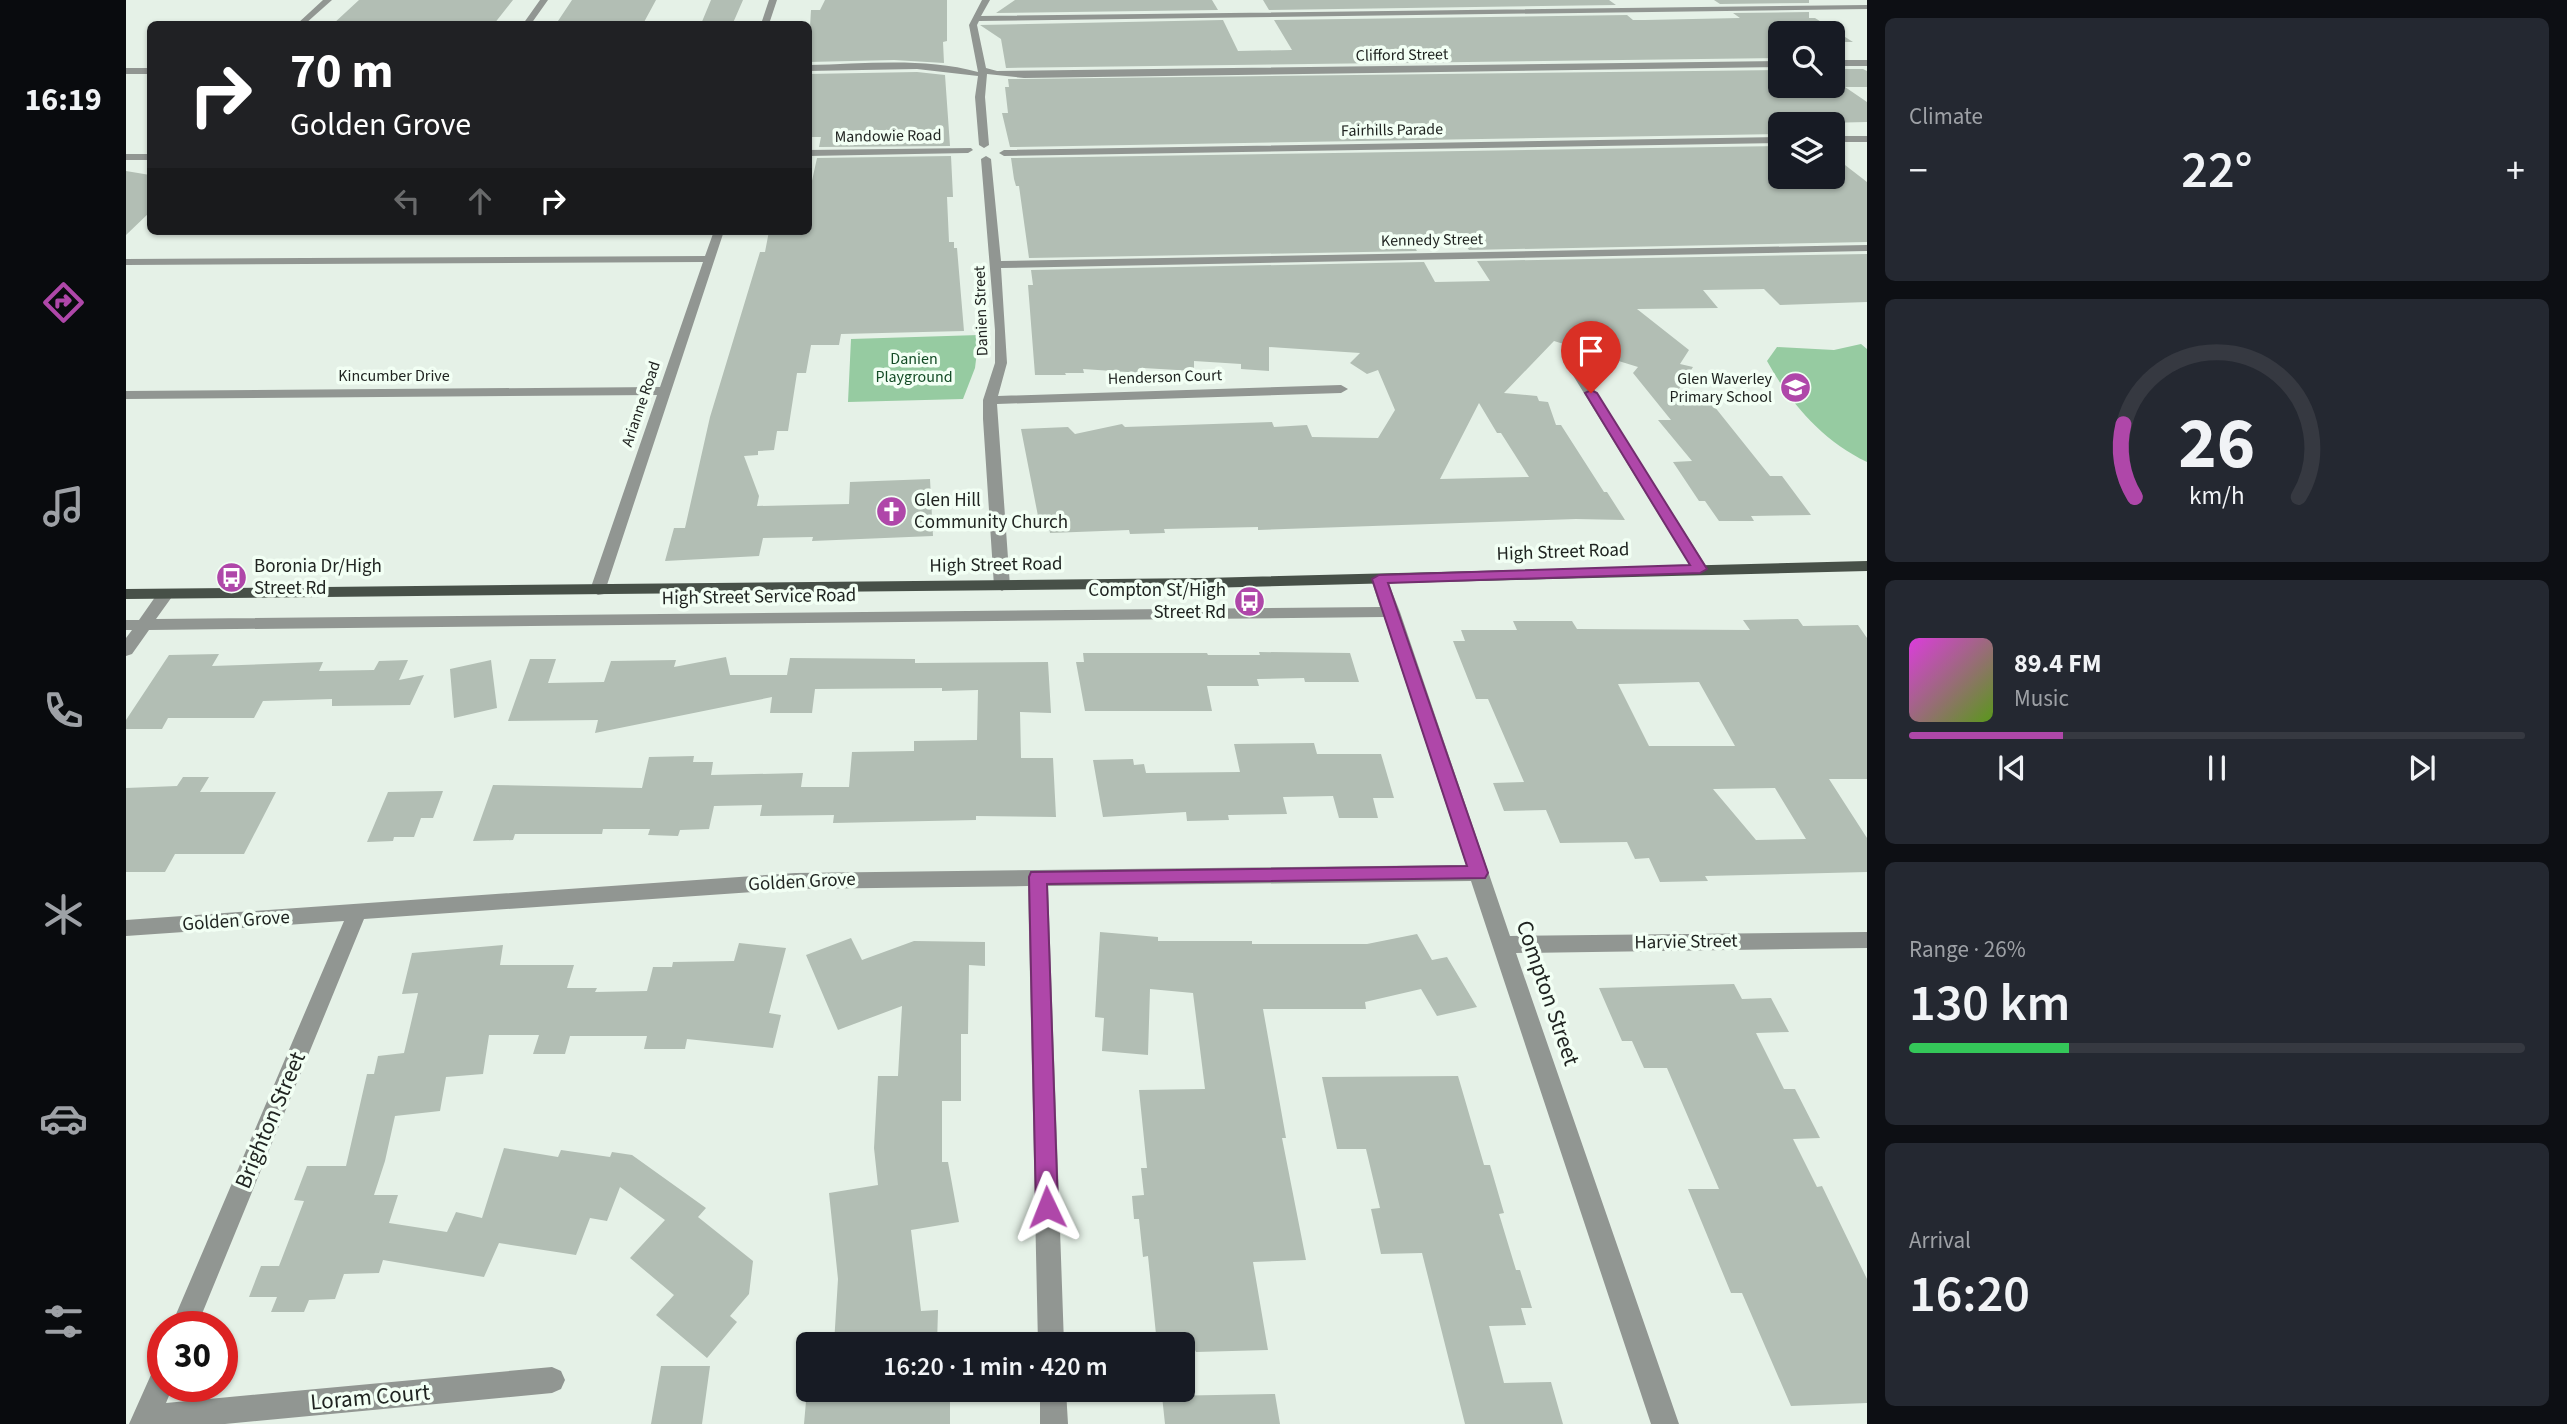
<!DOCTYPE html>
<html lang="en">
<head>
<meta charset="utf-8">
<style>
  :root { --surface:#171b24; --page:#242831; --text:#f1f3f6; --muted:#9ea1a6; --line:#363941; --accent:#af47a9 }
  body { margin:0; font-family:"Source Sans 3",sans-serif; background:var(--page); color:var(--text); height:100vh; display:flex; flex-direction:column; font-size:26px; white-space:nowrap }
  * { box-sizing:border-box; margin:0 }
  p { font-size:23px; color:var(--muted) }
  .icon { flex:none; width:38px; height:38px; fill:none; stroke:currentColor; stroke-width:2; stroke-linecap:round; stroke-linejoin:round }
  .map { position:relative; flex:1; overflow:hidden }
  .details { display:flex; flex-direction:column; gap:18px; padding:18px; background:#0d0f14; width:700px }
  .details>* { flex:none }
  .hud { position:absolute; left:21px; top:21px; width:665px; height:214px; border-radius:10px; box-shadow:0 2px 5px #0004; background:#202124; color:#fff; overflow:hidden }
  .buttons { position:absolute; left:1642px; top:21px; display:grid; gap:14px }
  .buttons a { display:grid; place-items:center; width:77px; height:77px; border-radius:10px; background:var(--surface); box-shadow:0 2px 5px #0004; font-size:35px }
  .speed { position:absolute; left:21px; top:1311px; display:flex; gap:14px; font-size:35px; font-weight:700; text-align:center }
  .speed>* { display:grid; place-content:center; width:91px; height:91px; border-radius:50%; background:var(--surface); box-shadow:0 2px 5px #0004; line-height:1 }
  .speed .limit { border:10px solid #d22; background:#fff; color:#111 }
  .pin { position:absolute; display:grid; place-items:center; width:60px; height:60px; color:#fff; margin:-72px -30px; border-radius:50% 50% 50% 0; rotate:-45deg; box-shadow:0 0 7px #0007 }
  .pin .icon { rotate:45deg }
  .me { position:absolute; width:77px; margin:-38px; rotate:358deg; stroke-linejoin:round; filter:drop-shadow(0 0 5px #0008) }
  .turn { display:flex; align-items:center; gap:24px; height:147px; padding:0 28px; font-size:32px }
  .turn .icon { width:91px; height:91px; stroke-width:2.5 }
  .turn b { display:block; font-size:49px; line-height:60px }
  .lanes { display:flex; align-items:center; height:66px; padding:0 28px; background:#0003; justify-content:center; gap:35px; direction:ltr }
  .lanes .off { opacity:.35 }
  .big { font-size:52px; font-weight:600; line-height:1.1 }
  .details .tile { flex:1; display:flex; flex-direction:column; justify-content:center; gap:10px; min-width:0; padding:0 24px; border-radius:10px; background:var(--page) }
  .details .dial { align-items:center; gap:0 }
  .dial svg { height:182px; overflow:visible; fill:none; stroke:var(--line); stroke-width:7; stroke-linecap:round; text-anchor:middle }
  .dial text { fill:var(--text); stroke:none }
  .song { display:flex; align-items:center; gap:21px }
  .cover { width:84px; height:84px; border-radius:10px; background:linear-gradient(135deg,hsl(300 70% 55%),hsl(90 70% 35%)) }
  .played { height:7px; border-radius:4px; background:linear-gradient(90deg,var(--accent) 25%,var(--line) 25%) }
  .keys { display:flex; justify-content:space-around; direction:ltr }
  .heat { display:flex; justify-content:space-between; align-items:center; font-size:38px; direction:ltr }
  .charge { height:10px; border-radius:5px; background:linear-gradient(90deg,#34c759 26%,var(--line) 0) }
  .trip { position:absolute; left:670px; top:1332px; width:399px; height:70px; border-radius:10px; background:var(--surface); box-shadow:0 2px 5px #0004; font-weight:600; line-height:70px; text-align:center }
  main { display:flex; flex:1; min-height:0 }
  .tab-bar { display:flex; flex-direction:column; width:126px; justify-content:space-around; align-items:center; background:#090b0e; color:var(--muted) }
  .tab-bar .icon { width:49px; height:49px }
  .tab-bar .active { color:var(--accent) }
  .tab-bar b { font-size:32px; color:var(--text) }
  .map>svg:first-child { display:block }
  .green { fill:#96cba1 }
  .building { fill:#b2beb4; fill-rule:evenodd }
  .lines { fill:none; stroke-linecap:round; stroke-linejoin:round }
  .street { fill:#919692; fill-rule:evenodd }
  .primary { fill:#475048; fill-rule:evenodd }
  .route { fill:#af47a9; stroke:#722e6e; stroke-width:2 }
  .labels { text-anchor:middle; dominant-baseline:central; stroke-width:7; stroke-linejoin:round; paint-order:stroke }
  .far-street-label { font-size:16px; fill:#202421; stroke:#f2fff4 }
  .far-park-label { font-size:16px; fill:#134b25; stroke:#f2fff4 }
  .far-poi-label { font-size:16px; fill:#202421; stroke:#f2fff4; text-anchor:end }
  .poi-label { font-size:19px; fill:#202421; stroke:#f2fff4; text-anchor:start }
  .street-label { font-size:19px; fill:#202421; stroke:#f2fff4 }
  .near-street-label { font-size:23px; fill:#202421; stroke:#f2fff4 }
</style>
</head>
<body>
<main>
<nav class="tab-bar">
<b>16:19</b>
<svg class="icon active" aria-label="directions" viewBox="0 0 24 24"><path d="M12 3l9 9-9 9-9-9zM9 14v-3h6M13 9l2 2-2 2"/></svg>
<svg class="icon" aria-label="music" viewBox="0 0 24 24"><path d="M9 18V5l10-2v13"/><circle cx="6" cy="18" r="3"/><circle cx="16" cy="16" r="3"/></svg>
<svg class="icon" aria-label="phone" viewBox="0 0 24 24"><path d="M5 4h4l2 5-3 2q2 4 5 5l2-3 5 2v4C11 20 4 13 5 4z"/></svg>
<svg class="icon" aria-label="climate" viewBox="0 0 24 24"><path d="M12 3v18M4 7l16 10M4 17L20 7"/></svg>
<svg class="icon" aria-label="car" viewBox="0 0 24 24"><path d="M5 17H2v-5l4-1 3-4h7l3 4 3 1v5h-3M9 17h6M6 11h13"/><circle cx="7" cy="17" r="2"/><circle cx="17" cy="17" r="2"/></svg>
<svg class="icon" aria-label="filters" viewBox="0 0 24 24"><path d="M4 7h16M4 17h16"/><circle cx="9" cy="7" r="2"/><circle cx="15" cy="17" r="2"/></svg>
</nav>
<div class="map">
<svg width="1741" height="1424" viewBox="0 0 1741 1424">
  <rect width="100%" height="100%" fill="#e5f1e7"/>
  <!-- green -->
  <path class="green" d="M853,335L849,368L837,399L722,402L725,339Z
    M1735,344L1741,349V462C1696,440 1665,404 1641,361L1651,347L1708,350Z"/>
  <!-- building -->
  <path class="building" d="M233,0H387L368,24H207Z
    M446,0H530L517,24H430Z
    M585,0H617L607,23L575,24Z
    M699,0H821V41L817,42L818,63L768,60L682,62L685,10H694Z
    M889,0H1086L1092,10L870,13Z
    M1137,0H1483L1490,5L1143,10Z
    M1588,0H1683V3L1594,4Z
    M1683,12V18H1689L1727,42H1706V33H1654V58L880,68L875,39L854,25L1097,20L1112,51L1166,50L1148,20L1501,15L1507,20H1519L1614,18L1607,13Z
    M1706,69H1737L1741,71V87H1719L1741,102V122L1654,124V134L884,147L876,113H882L879,87H883L882,79L1654,70V86H1706Z
    M791,72L819,75L824,146L693,147L695,137H682V74Z
    M1654,146V177H1706V155L1741,182V242L1343,250L1334,237L1283,238L1291,251L903,258L893,186H890L888,179L885,158Z
    M825,156L827,197H821L823,242H828V248H831L838,331L715,334L713,345H685L680,373H671L662,431H651L648,450L632,451V455L618,456L633,496L631,506L723,504L724,482L804,479L807,536L686,541L687,537L637,538L633,556L539,561L548,528H559L584,417L634,252H639L643,231H682V199L691,158Z
    M0,171L24,175V212L0,235Z
    M1741,254V302L1654,305L1638,289L1577,290L1592,308L1511,309L1563,350L1554,364L1567,367L1551,392L1576,391L1644,476H1656L1685,515L1625,516L1628,521H1593L1579,501H1573L1547,462L1566,461L1532,420H1545L1507,373L1512,367L1428,341L1378,393L1411,396L1413,401L1422,402L1430,425H1435L1478,492H1481L1499,520L1450,519L1132,530V527L1038,529L1039,533L1004,534L1003,530L924,533L921,516H912L895,429L942,427L949,434L996,424L999,427L1146,422L1148,427L1181,425L1186,437L1252,438L1269,410L1252,370L1241,374L1224,363L1234,353L1143,347V371L1115,369V364L1068,361V371L1017,368L1016,373L957,369L958,373H939L940,375H909L902,285H907L905,270L1298,262L1309,282L1364,281L1351,261ZM1353,403L1371,433H1375L1403,477L1314,479Z
    M1672,619L1677,626L1732,625L1741,638V779H1703L1741,838V872L1579,876L1582,881L1534,882L1523,858L1509,859L1501,842L1434,843L1420,810L1378,811L1367,783L1398,782L1362,699H1350L1327,641H1339L1335,630H1391L1387,621H1446L1451,629L1624,630L1617,620ZM1573,682L1609,746H1523L1492,684ZM1649,788L1680,839L1630,840L1587,789Z
    M1133,652L1224,653L1233,682H1179L1178,678L1131,679L1133,686H1081L1086,711H959L950,662H958L957,653H1081L1082,655H1134Z
    M93,654L86,666L197,662L193,671L248,670L253,661L282,660L273,680L298,675L284,705L206,706V699L137,701L128,718H42L36,729H0V720L43,655Z
    M600,657L604,675H661L664,658L789,659V663L922,662L925,713L894,712L895,758H927L930,817L850,816V820L707,823L708,815L634,816L636,805L588,806L583,829L554,830L552,836L522,835L524,829H477L476,834H389L387,840L347,841L367,785L516,788L523,757L568,756L567,762H587L585,775L677,773L675,787H723L726,752L788,751V741L851,740L852,690L816,691V688L689,689L686,713H644L646,697L469,733L472,720L382,721L404,659H430L422,683L478,682L485,661L550,660L548,667Z
    M365,660L371,708L328,718L324,669Z
    M1188,743L1191,754H1255L1268,798H1247L1252,818H1213L1207,796L1157,797L1161,814L1102,815L1103,820L1061,821L1060,812L977,817L967,760L1007,759L1008,765L1018,764L1020,773L1114,772L1108,744Z
    M57,777H83L74,792H150L118,854H49L39,872H0V788L51,786Z
    M317,791L307,818H295L288,837H268L267,841L241,842L262,792Z
    M974,932L1032,937V941H1126V944H1241L1291,934L1306,960L1321,957L1351,1007L1311,1016L1295,989L1239,1002L1240,1009H1137L1160,1138H1156L1180,1260L1127,1262L1142,1350L1070,1352L1069,1350H1057V1344H1031L1022,1256L1017,1257L1013,1219H1008L1006,1196L1018,1195L1015,1168H1021L1013,1090L1079,1089L1067,993L1024,989L1022,1055L976,1051L978,1018L969,1017Z
    M725,938L736,960L788,941L859,942V966L843,965L842,1034H835V1101H816V1162H822L833,1222L785,1230L795,1311L812,1310L811,1344H708L712,1279L703,1193L752,1185L748,1148L752,1076H772L776,1006L712,1030L680,955Z
    M613,943L660,948L643,1013L655,1015L647,1048L561,1039L559,1049H518L521,1036H444L439,1054H407L413,1035H363L357,1074L320,1077L314,1111L269,1116L259,1161L248,1195H272L263,1223L321,1232L330,1212L356,1218L378,1148L432,1157L435,1150L484,1157L486,1152L506,1155L580,1208L572,1217L627,1261L623,1294L604,1316L611,1322L581,1358L530,1315L548,1295L504,1258L539,1220L494,1187L481,1221L464,1218L450,1255L373,1243L358,1277L257,1260L253,1273L218,1274L209,1299L183,1300L178,1312H145L151,1297H123L135,1266H153L178,1201L168,1200L181,1166H220L241,1074H248L252,1056L278,1053L292,993L276,994L286,953L377,945L374,965H448L441,988H471L469,992L521,991L527,967H546L547,962L608,961Z
    M1608,984L1616,999L1645,998L1663,1032L1630,1033L1658,1089H1669L1694,1138L1667,1139L1691,1187L1696,1186L1741,1279V1403L1665,1406L1616,1293H1605L1562,1189H1593L1541,1068H1518L1506,1041H1496L1473,988Z
    M1332,1076L1358,1165H1364L1378,1213L1373,1214L1390,1270H1394L1406,1308H1395L1400,1325L1363,1326L1378,1383L1425,1382L1437,1424H1339L1296,1253L1255,1254L1245,1209L1254,1208L1240,1149H1211L1196,1077Z
    M535,1366H584L576,1424H525Z
    M681,1390H727V1394L824,1392V1424H678Z
    M1149,1394L1154,1424H1039L1036,1396Z"/>
  <g class="lines">
    <!-- street -->
    <path class="street" d="M197,0H206L179,24H171Z
      M414,0H422L405,24H397Z
      M643,0H651L643,24H635Z
      M856,0H864L855,16L1741,5V9L853,21L851,25L860,68L871,71L1654,61V67L898,78L861,74L859,97L863,145L858,148L853,145L849,97L852,76L791,69L682,71V65C739,64 797,57 852,72L843,25Z
      M1706,60H1741V66H1706Z
      M0,68H24V74H0Z
      M1706,136H1741V142H1706Z
      M1654,137V143L878,156L873,153L878,150Z
      M845,148L847,150L842,153L682,156V150Z
      M0,154H24V160H0Z
      M860,156L865,159L875,261L1741,245V251L875,268L881,363L872,396L1215,385L1222,389L1215,393L871,404L884,586L876,591L868,586L857,419V400L869,363V330L855,159Z
      M588,231H598L478,594L472,595L464,590L531,395L0,399V391L534,387L577,262L0,265V259L579,256Z
      M1451,368L1457,372L1582,569L1580,572L1574,574L1566,569L1445,372Z
      M1253,574L1261,579L1274,612L1384,936L1741,932V948L1390,953L1553,1424H1525L1345,881L922,886L938,1344H912L902,886L669,889L238,919L71,1326H45L218,921L0,936V920L669,873L1340,865L1258,617L23,630L6,654L0,656V638L6,630H0V620H13L34,590H46L48,594L30,619L1254,607L1245,579Z
      M37,1364V1386H47L40,1403L426,1367L435,1371L439,1380L435,1389L426,1393L99,1424H3L28,1368Z
      M914,1390H940L942,1424H914Z"/>
    <!-- primary -->
    <path class="primary" d="M1741,561V571L1079,588L0,599V589L1079,578Z"/>
  </g>
  <!-- route -->
  <path class="route" d="M1465,390L1471,393L1581,569L1574,573L1262,583L1362,873L1359,878L921,884L932,1207L929,1214L921,1217L914,1214L910,1207L903,877L905,872L1341,866L1246,579L1253,575L1564,565L1459,393Z"/>
  <!-- icons -->
  <defs>
    <symbol id="school-disc" viewBox="-11 -11 22 22"><circle r="9.5" fill="#af47a9" stroke="#f2fff4"/><path d="M0-5L7-2L0 1L-7-2ZM-4 1L0 2.5L4 1V4Q0 6-4 4Z" fill="#fff"/></symbol>
    <symbol id="church-disc" viewBox="-11 -11 22 22"><circle r="9.5" fill="#af47a9" stroke="#f2fff4"/><path d="M-1.2-6h2.4v3.5h3.3v2.4h-3.3V6h-2.4V-.1h-3.3v-2.4h3.3Z" fill="#fff"/></symbol>
    <symbol id="bus-disc" viewBox="-11 -11 22 22"><circle r="9.5" fill="#af47a9" stroke="#f2fff4"/><path d="M-5-6H5V4H4V6H2V4H-2V6H-4V4H-5ZM-3.5-4V0h7V-4ZM-3.5 1.2v1.5H-2V1.2ZM2 1.2v1.5H3.5V1.2Z" fill="#fff"/></symbol>
  </defs>
  <g fill-rule="evenodd">
    <use href="#school-disc" x="1652" y="370" width="35" height="35"/>
    <use href="#church-disc" x="748" y="494" width="35" height="35"/>
    <use href="#bus-disc" x="88" y="560" width="35" height="35"/>
    <use href="#bus-disc" x="1106" y="584" width="35" height="35"/>
  </g>
  <g class="labels">
    <!-- far-street labels -->
    <g class="far-street-label">
      <text transform="translate(1276 55) rotate(-1)">Clifford Street</text>
      <text transform="translate(1266 130) rotate(-1)">Fairhills Parade</text>
      <text transform="translate(762 136) rotate(-1)">Mandowie Road</text>
      <text transform="translate(1306 240) rotate(-1)">Kennedy Street</text>
      <text transform="translate(855 311) rotate(-92)">Danien Street</text>
      <text x="268" y="376">Kincumber Drive</text>
      <text transform="translate(1039 377) rotate(-2)">Henderson Court</text>
      <text transform="translate(515 404) rotate(-71)">Arianne Road</text>
    </g>
    <!-- far-park labels -->
    <g class="far-park-label">
      <text x="788" y="359">Danien<tspan x="788" dy="18">Playground</tspan></text>
    </g>
    <!-- far-poi labels -->
    <g class="far-poi-label">
      <text x="1646" y="379">Glen Waverley<tspan x="1646" dy="18">Primary School</tspan></text>
    </g>
    <!-- poi labels -->
    <g class="poi-label">
      <text x="788" y="500">Glen Hill<tspan x="788" dy="22">Community Church</tspan></text>
      <text x="128" y="566">Boronia Dr/High<tspan x="128" dy="22">Street Rd</tspan></text>
      <text x="1100" y="590" text-anchor="end">Compton St/High<tspan x="1100" dy="22">Street Rd</tspan></text>
    </g>
    <!-- street labels -->
    <g class="street-label">
      <text transform="translate(1437 552) rotate(-2)">High Street Road</text>
      <text transform="translate(870 565) rotate(-1)">High Street Road</text>
      <text transform="translate(633 597) rotate(-1)">High Street Service Road</text>
      <text transform="translate(676 882) rotate(-3)">Golden Grove</text>
      <text transform="translate(110 921) rotate(-4)">Golden Grove</text>
      <text transform="translate(1560 942) rotate(-1)">Harvie Street</text>
    </g>
    <!-- near-street labels -->
    <g class="near-street-label">
      <text transform="translate(1422 993) rotate(71)">Compton Street</text>
      <text transform="translate(144 1120) rotate(-67)">Brighton Street</text>
      <text transform="translate(244 1397) rotate(-5)">Loram Court</text>
    </g>
  </g>
</svg>
<div class="buttons">
<a><svg class="icon" aria-label="search" viewBox="0 0 24 24"><circle cx="10" cy="10" r="6"/><path d="M15 15l6 6"/></svg></a>
<a><svg class="icon" aria-label="layers" viewBox="0 0 24 24"><path d="M12 4l9 5-9 5-9-5zM3 14l9 5 9-5"/></svg></a>
</div>
<div class="speed"><div class="limit">30</div></div>
<div class="pin" style="left:1465px;top:393px;background:#d93025"><svg class="icon" aria-label="arrive" viewBox="0 0 24 24"><path d="M6 21V4h12l-3 4 3 4H6"/></svg></div>
<svg class="me" style="left:921px;top:1207px" viewBox="-20 -20 40 40"><path d="M0-17L14 15 0 8-14 15z" fill="#af47a9" stroke="#fff" stroke-width="4"/></svg>
<div class="trip">16:20 · 1 min · 420 m</div>
<div class="hud">
<div class="turn"><svg class="icon" aria-label="right" viewBox="0 0 24 24"><path d="M7 20v-9h11M14 6l5 5-5 5"/></svg><div><b>70 m</b>Golden Grove</div></div>
<div class="lanes"><svg class="icon off" aria-label="left" viewBox="0 0 24 24"><path d="M17 20v-9H6M10 6l-5 5 5 5"/></svg><svg class="icon off" aria-label="ahead" viewBox="0 0 24 24"><path d="M12 20V5M6 11l6-6 6 6"/></svg><svg class="icon" aria-label="right" viewBox="0 0 24 24"><path d="M7 20v-9h11M14 6l5 5-5 5"/></svg></div>
</div>
</div>
<section class="details">
<div class="tile"><p>Climate</p>
<div class="heat"><a>−</a><b class="big">22°</b><a>+</a></div>
</div>
<div class="tile dial"><svg viewBox="0 0 100 80">
<path d="M14 69A42 42 0 1 1 86 69"/>
<path d="M14 69A42 42 0 0 1 9 37" stroke="#af47a9"/>
<text x="50" y="56" font-size="32" font-weight="700">26</text>
<text x="50" y="72" font-size="11">km/h</text>
</svg></div>
<div class="tile">
<div class="song"><i class="cover"></i><div><b>89.4 FM</b><p>Music</p></div></div>
<div class="played"></div>
<div class="keys"><svg class="icon" aria-label="previous" viewBox="0 0 24 24"><path d="M18 5L8 12l10 7zM5 5v14"/></svg><svg class="icon" aria-label="pause" viewBox="0 0 24 24"><path d="M8 5v14M16 5v14"/></svg><svg class="icon" aria-label="next" viewBox="0 0 24 24"><path d="M6 5l10 7-10 7zM19 5v14"/></svg></div>
</div>
<div class="tile"><p>Range · 26%</p><b class="big">130 km</b><div class="charge"></div></div>
<div class="tile"><p>Arrival</p><b class="big">16:20</b></div>
</section>
</main>
</body>
</html>
